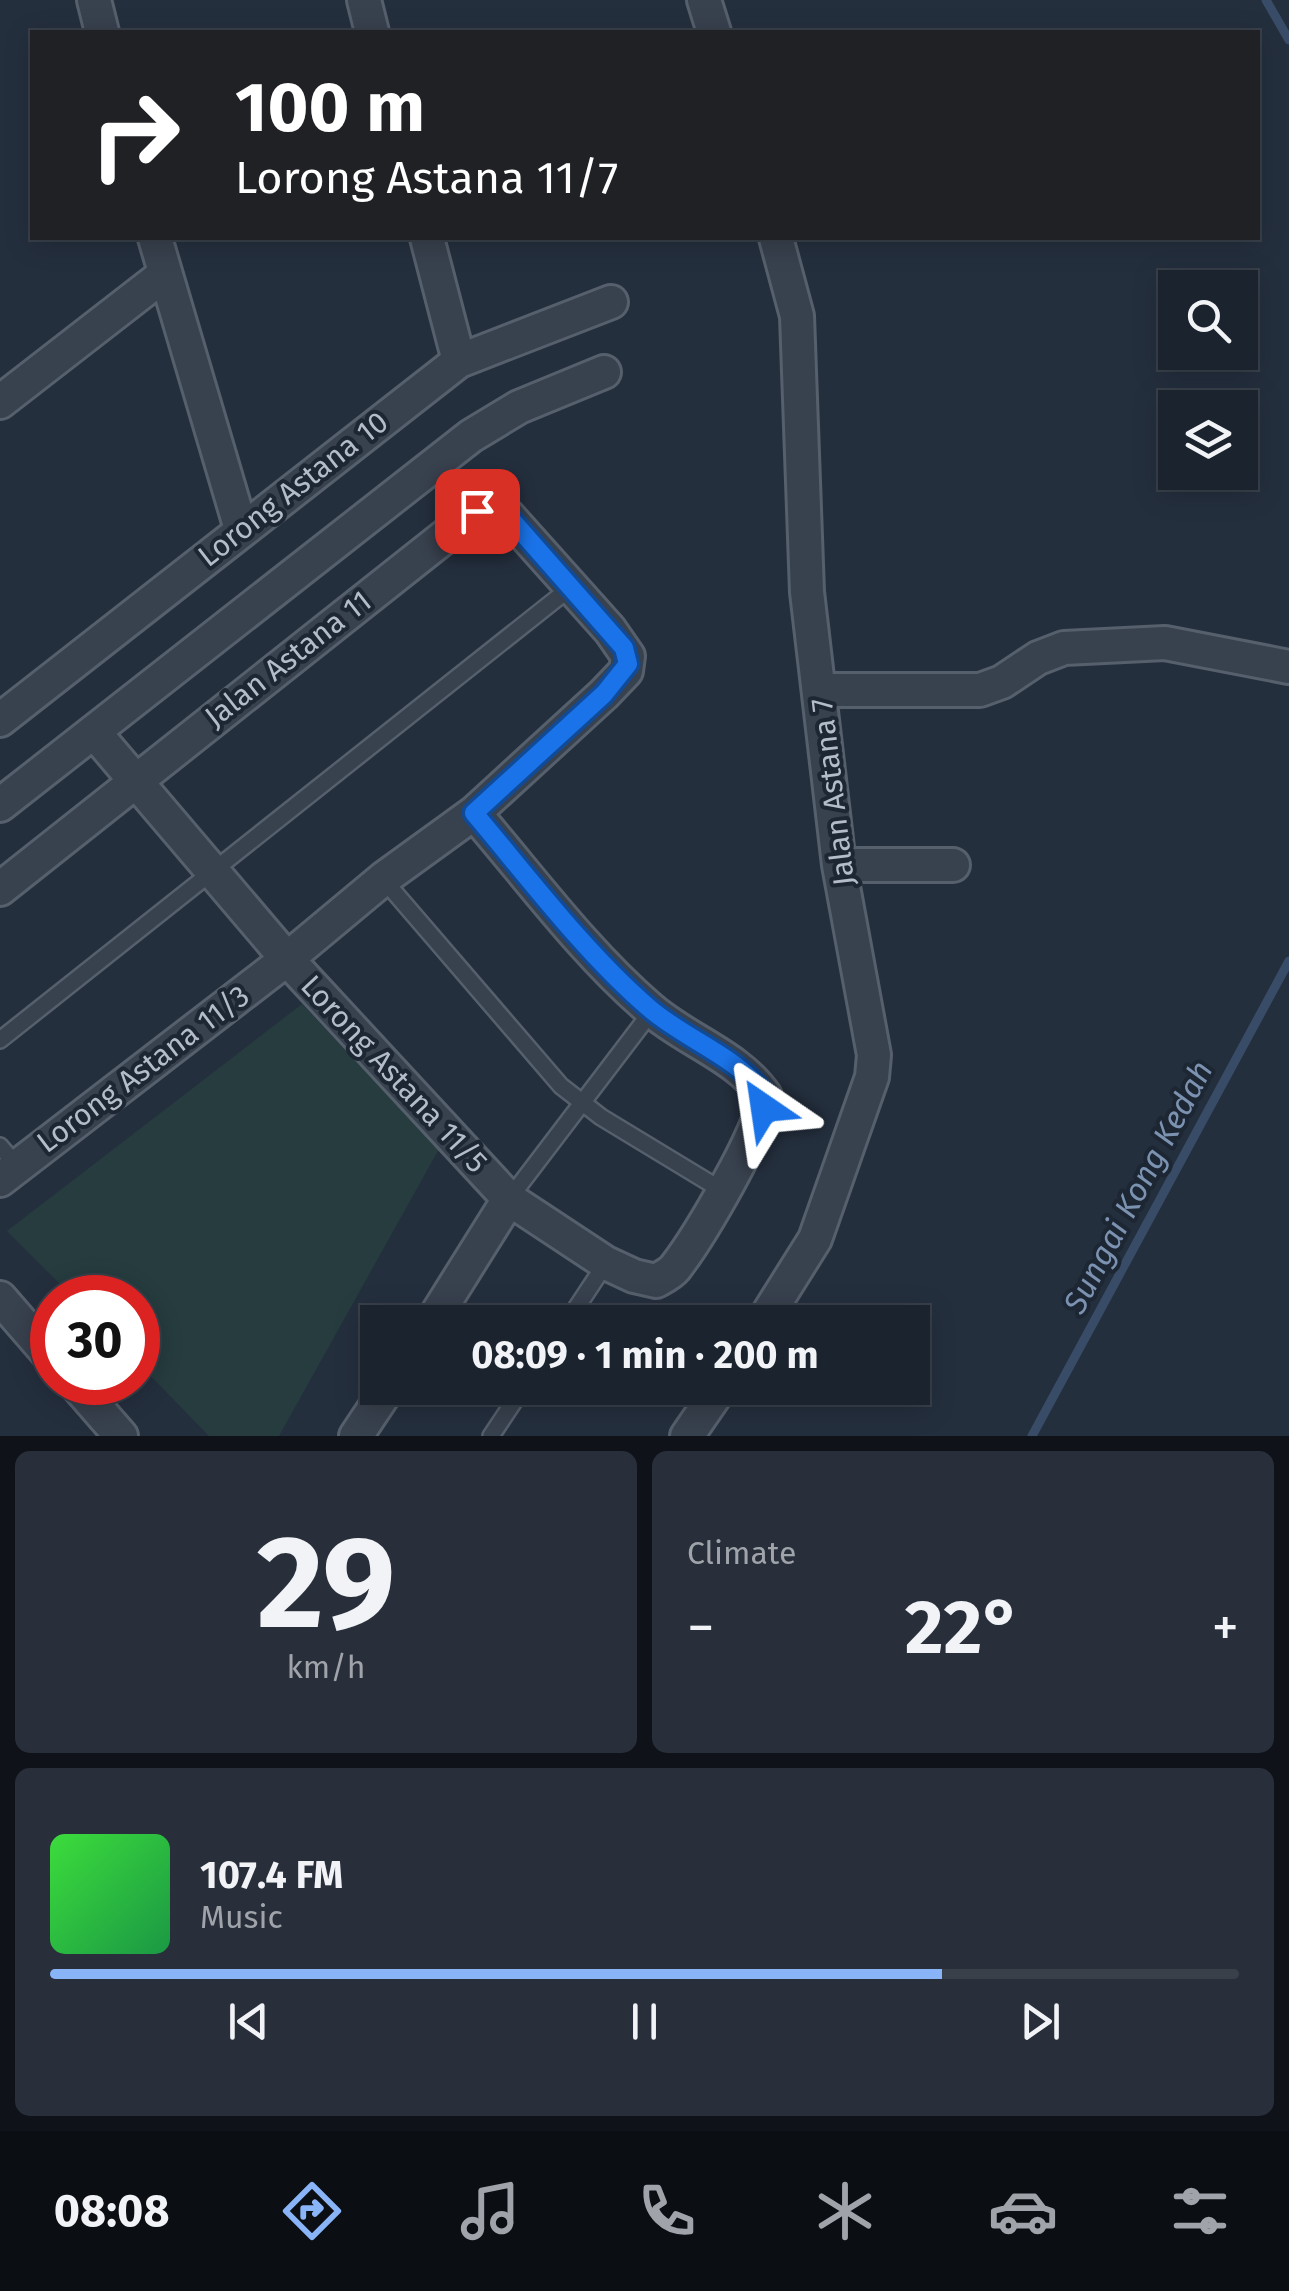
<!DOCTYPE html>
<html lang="en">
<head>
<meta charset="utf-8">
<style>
  :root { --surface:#1b232e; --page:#282f3a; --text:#f1f3f6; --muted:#a0a4aa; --line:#39404a; --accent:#8ab4f8 }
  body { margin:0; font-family:"Fira Sans",sans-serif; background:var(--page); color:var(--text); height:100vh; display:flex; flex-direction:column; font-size:38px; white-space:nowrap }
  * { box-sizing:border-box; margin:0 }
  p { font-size:32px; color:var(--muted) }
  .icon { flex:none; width:55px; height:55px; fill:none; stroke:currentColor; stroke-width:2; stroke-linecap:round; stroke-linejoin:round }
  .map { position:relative; height:1436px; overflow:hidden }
  .drawer { display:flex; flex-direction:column; gap:15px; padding:15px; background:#0f1319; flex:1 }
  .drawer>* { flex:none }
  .guide { position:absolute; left:30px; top:30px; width:1230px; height:210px; border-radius:0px; box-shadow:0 5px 25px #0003,0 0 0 2px var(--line); background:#202124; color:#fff; overflow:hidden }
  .fabs { position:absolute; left:1158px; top:270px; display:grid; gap:20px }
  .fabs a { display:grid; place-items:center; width:100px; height:100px; border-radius:0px; background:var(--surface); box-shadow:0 5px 25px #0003,0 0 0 2px var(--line); font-size:50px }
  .speed { position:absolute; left:30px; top:1275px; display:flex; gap:20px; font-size:50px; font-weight:700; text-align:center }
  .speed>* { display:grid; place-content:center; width:130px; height:130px; border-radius:50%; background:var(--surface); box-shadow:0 5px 25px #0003,0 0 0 2px var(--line); line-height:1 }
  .speed .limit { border:15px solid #d22; background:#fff; color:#111 }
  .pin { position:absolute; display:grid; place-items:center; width:85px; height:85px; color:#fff; margin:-42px; border-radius:20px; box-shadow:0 5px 15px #0006 }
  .me { position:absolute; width:110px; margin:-55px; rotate:328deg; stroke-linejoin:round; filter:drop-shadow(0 0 8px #0008) }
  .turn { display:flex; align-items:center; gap:35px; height:210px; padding:0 40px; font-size:45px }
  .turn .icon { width:130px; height:130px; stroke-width:2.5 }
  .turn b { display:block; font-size:70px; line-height:85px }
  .big { font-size:75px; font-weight:700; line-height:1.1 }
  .drawer .card { flex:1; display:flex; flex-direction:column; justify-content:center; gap:15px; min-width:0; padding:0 35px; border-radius:15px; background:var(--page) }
  .drawer .dial { align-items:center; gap:0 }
  .dial b { font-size:130px; line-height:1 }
  .song { display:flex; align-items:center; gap:30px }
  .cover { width:120px; height:120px; border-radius:15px; background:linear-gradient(135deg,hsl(120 70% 55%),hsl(140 70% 35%)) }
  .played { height:10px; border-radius:5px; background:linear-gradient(90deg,var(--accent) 75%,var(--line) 75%) }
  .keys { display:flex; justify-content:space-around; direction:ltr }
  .heat { display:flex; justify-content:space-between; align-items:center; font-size:55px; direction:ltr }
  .drawer .tiles { flex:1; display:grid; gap:15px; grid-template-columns:1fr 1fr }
  .card:last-child { grid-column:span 2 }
  .trip { position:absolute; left:360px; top:1305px; width:570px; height:100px; border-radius:0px; background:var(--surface); box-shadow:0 5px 25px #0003,0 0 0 2px var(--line); font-weight:700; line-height:100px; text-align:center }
  .dock { display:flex; height:160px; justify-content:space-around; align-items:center; background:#0b0e12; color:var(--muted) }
  .dock .icon { width:70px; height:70px }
  .dock .active { color:var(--accent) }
  .dock b { font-size:45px; color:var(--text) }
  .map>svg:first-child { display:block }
  .green { fill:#263c3f }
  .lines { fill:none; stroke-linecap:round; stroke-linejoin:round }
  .stream { stroke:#394c67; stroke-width:9 }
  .lane-casing { stroke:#565f6c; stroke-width:20 }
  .street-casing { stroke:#565f6c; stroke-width:38 }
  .lane { stroke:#38414e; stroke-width:15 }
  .street { stroke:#38414e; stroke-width:32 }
  .route-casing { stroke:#114b97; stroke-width:25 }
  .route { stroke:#1a73e8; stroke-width:18 }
  .labels { text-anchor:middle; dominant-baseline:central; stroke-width:8; stroke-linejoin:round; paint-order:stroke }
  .street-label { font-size:30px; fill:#b4bcc9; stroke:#1d2633 }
  .water-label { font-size:32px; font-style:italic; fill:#7c92b1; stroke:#1d2633 }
</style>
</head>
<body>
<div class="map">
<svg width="1289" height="1436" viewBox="0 0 1289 1436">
  <rect width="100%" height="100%" fill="#242f3e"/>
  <!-- green -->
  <path class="green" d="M302,1004L439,1149L279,1436H209L138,1363V1298L73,1297L7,1231Z"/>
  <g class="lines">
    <!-- stream -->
    <path class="stream" d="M1266,0L1289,40
      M1032,1436L1289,961"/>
    <defs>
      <path id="lane" d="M383,879L561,1086L601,1117L723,1191
        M0,1040L570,588
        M0,1146L17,1166
        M509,1199L652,1011
        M567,1322L606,1263
        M491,1436L523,1388"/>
      <path id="street" d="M94,0L102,32
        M364,0L372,32
        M704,0L714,32
        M155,238L241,529
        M427,238L459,361
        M0,402L165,274
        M821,690H980L1002,682L1038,658L1064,648L1165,643L1289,667
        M0,720L459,361L611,302
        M94,732L287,959L509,1199L606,1263L634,1276L656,1281C663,1277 670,1274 675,1268C699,1237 762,1131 765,1096C738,1056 685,1040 649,1008C584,952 530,878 474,813
        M0,805L471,436L519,407L604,372
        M839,865H953
        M0,889L477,511L494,508L508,516L610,630L628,656L626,671L604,694L474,813L383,879L287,959L0,1180
        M0,1298L52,1358
        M432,1322L509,1199
        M763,1322L815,1239L872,1077L874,1055L839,865L807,592L797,316L776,238
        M74,1382L121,1436
        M356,1436L388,1388
        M687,1436L720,1388"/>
    </defs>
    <!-- lane casing -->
    <use href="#lane" class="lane-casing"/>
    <!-- street casing -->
    <use href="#street" class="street-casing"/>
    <!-- lane -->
    <use href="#lane" class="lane"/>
    <!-- street -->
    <use href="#street" class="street"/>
  </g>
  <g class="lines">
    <defs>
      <path id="route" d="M477,511L494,508L508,516L624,648L628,664L604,694L474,813C528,877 586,954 649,1008C686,1040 737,1056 766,1096L764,1108"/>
    </defs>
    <!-- route casing -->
    <use href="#route" class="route-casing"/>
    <!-- route -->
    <use href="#route" class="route"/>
  </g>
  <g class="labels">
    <!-- street labels -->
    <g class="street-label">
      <text transform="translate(293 489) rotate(-38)">Lorong Astana 10</text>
      <text transform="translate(288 659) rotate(-38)">Jalan Astana 11</text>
      <text transform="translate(833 792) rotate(-97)">Jalan Astana 7</text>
      <text transform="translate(143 1069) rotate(-37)">Lorong Astana 11/3</text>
      <text transform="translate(394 1074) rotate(47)">Lorong Astana 11/5</text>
    </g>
    <!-- water labels -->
    <g class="water-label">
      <text transform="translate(1138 1187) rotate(-62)">Sungai Kong Kedah</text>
    </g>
  </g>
</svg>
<div class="fabs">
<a><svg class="icon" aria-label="search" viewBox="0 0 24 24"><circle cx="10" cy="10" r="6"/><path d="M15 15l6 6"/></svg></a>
<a><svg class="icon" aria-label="layers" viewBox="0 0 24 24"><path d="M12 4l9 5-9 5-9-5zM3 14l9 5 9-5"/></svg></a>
</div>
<div class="speed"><div class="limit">30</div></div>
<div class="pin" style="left:477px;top:511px;background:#d93025"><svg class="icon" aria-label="arrive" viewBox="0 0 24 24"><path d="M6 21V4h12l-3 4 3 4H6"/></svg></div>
<svg class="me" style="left:764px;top:1108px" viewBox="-20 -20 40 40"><path d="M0-17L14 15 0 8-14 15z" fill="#1a73e8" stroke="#fff" stroke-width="4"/></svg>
<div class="trip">08:09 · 1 min · 200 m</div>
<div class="guide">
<div class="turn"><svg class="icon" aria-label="right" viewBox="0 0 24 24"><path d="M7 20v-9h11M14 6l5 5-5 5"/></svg><div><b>100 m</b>Lorong Astana 11/7</div></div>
</div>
</div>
<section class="drawer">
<div class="tiles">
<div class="card dial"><b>29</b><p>km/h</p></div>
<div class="card"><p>Climate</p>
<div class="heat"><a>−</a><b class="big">22°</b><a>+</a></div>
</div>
<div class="card">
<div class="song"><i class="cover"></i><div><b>107.4 FM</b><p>Music</p></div></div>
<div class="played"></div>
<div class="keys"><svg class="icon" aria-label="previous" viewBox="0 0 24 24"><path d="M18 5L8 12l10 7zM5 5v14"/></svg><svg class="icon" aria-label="pause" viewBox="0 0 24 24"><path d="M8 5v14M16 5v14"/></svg><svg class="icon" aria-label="next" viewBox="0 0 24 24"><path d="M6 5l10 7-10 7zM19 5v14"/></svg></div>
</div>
</div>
</section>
<nav class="dock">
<b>08:08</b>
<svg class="icon active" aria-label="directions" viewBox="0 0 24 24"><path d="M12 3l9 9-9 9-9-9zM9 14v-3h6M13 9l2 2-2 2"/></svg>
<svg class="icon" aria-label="music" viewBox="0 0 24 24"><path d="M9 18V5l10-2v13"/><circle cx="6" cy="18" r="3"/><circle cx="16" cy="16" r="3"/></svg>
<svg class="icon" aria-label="phone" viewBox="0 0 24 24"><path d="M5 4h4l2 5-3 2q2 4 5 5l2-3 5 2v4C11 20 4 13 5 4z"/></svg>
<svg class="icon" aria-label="climate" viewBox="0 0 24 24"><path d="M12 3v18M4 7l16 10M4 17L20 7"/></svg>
<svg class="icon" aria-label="car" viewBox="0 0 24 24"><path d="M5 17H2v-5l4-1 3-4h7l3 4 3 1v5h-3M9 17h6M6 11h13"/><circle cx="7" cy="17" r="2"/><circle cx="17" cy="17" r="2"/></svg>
<svg class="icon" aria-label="filters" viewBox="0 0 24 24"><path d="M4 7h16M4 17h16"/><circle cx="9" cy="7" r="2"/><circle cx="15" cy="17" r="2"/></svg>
</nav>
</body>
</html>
